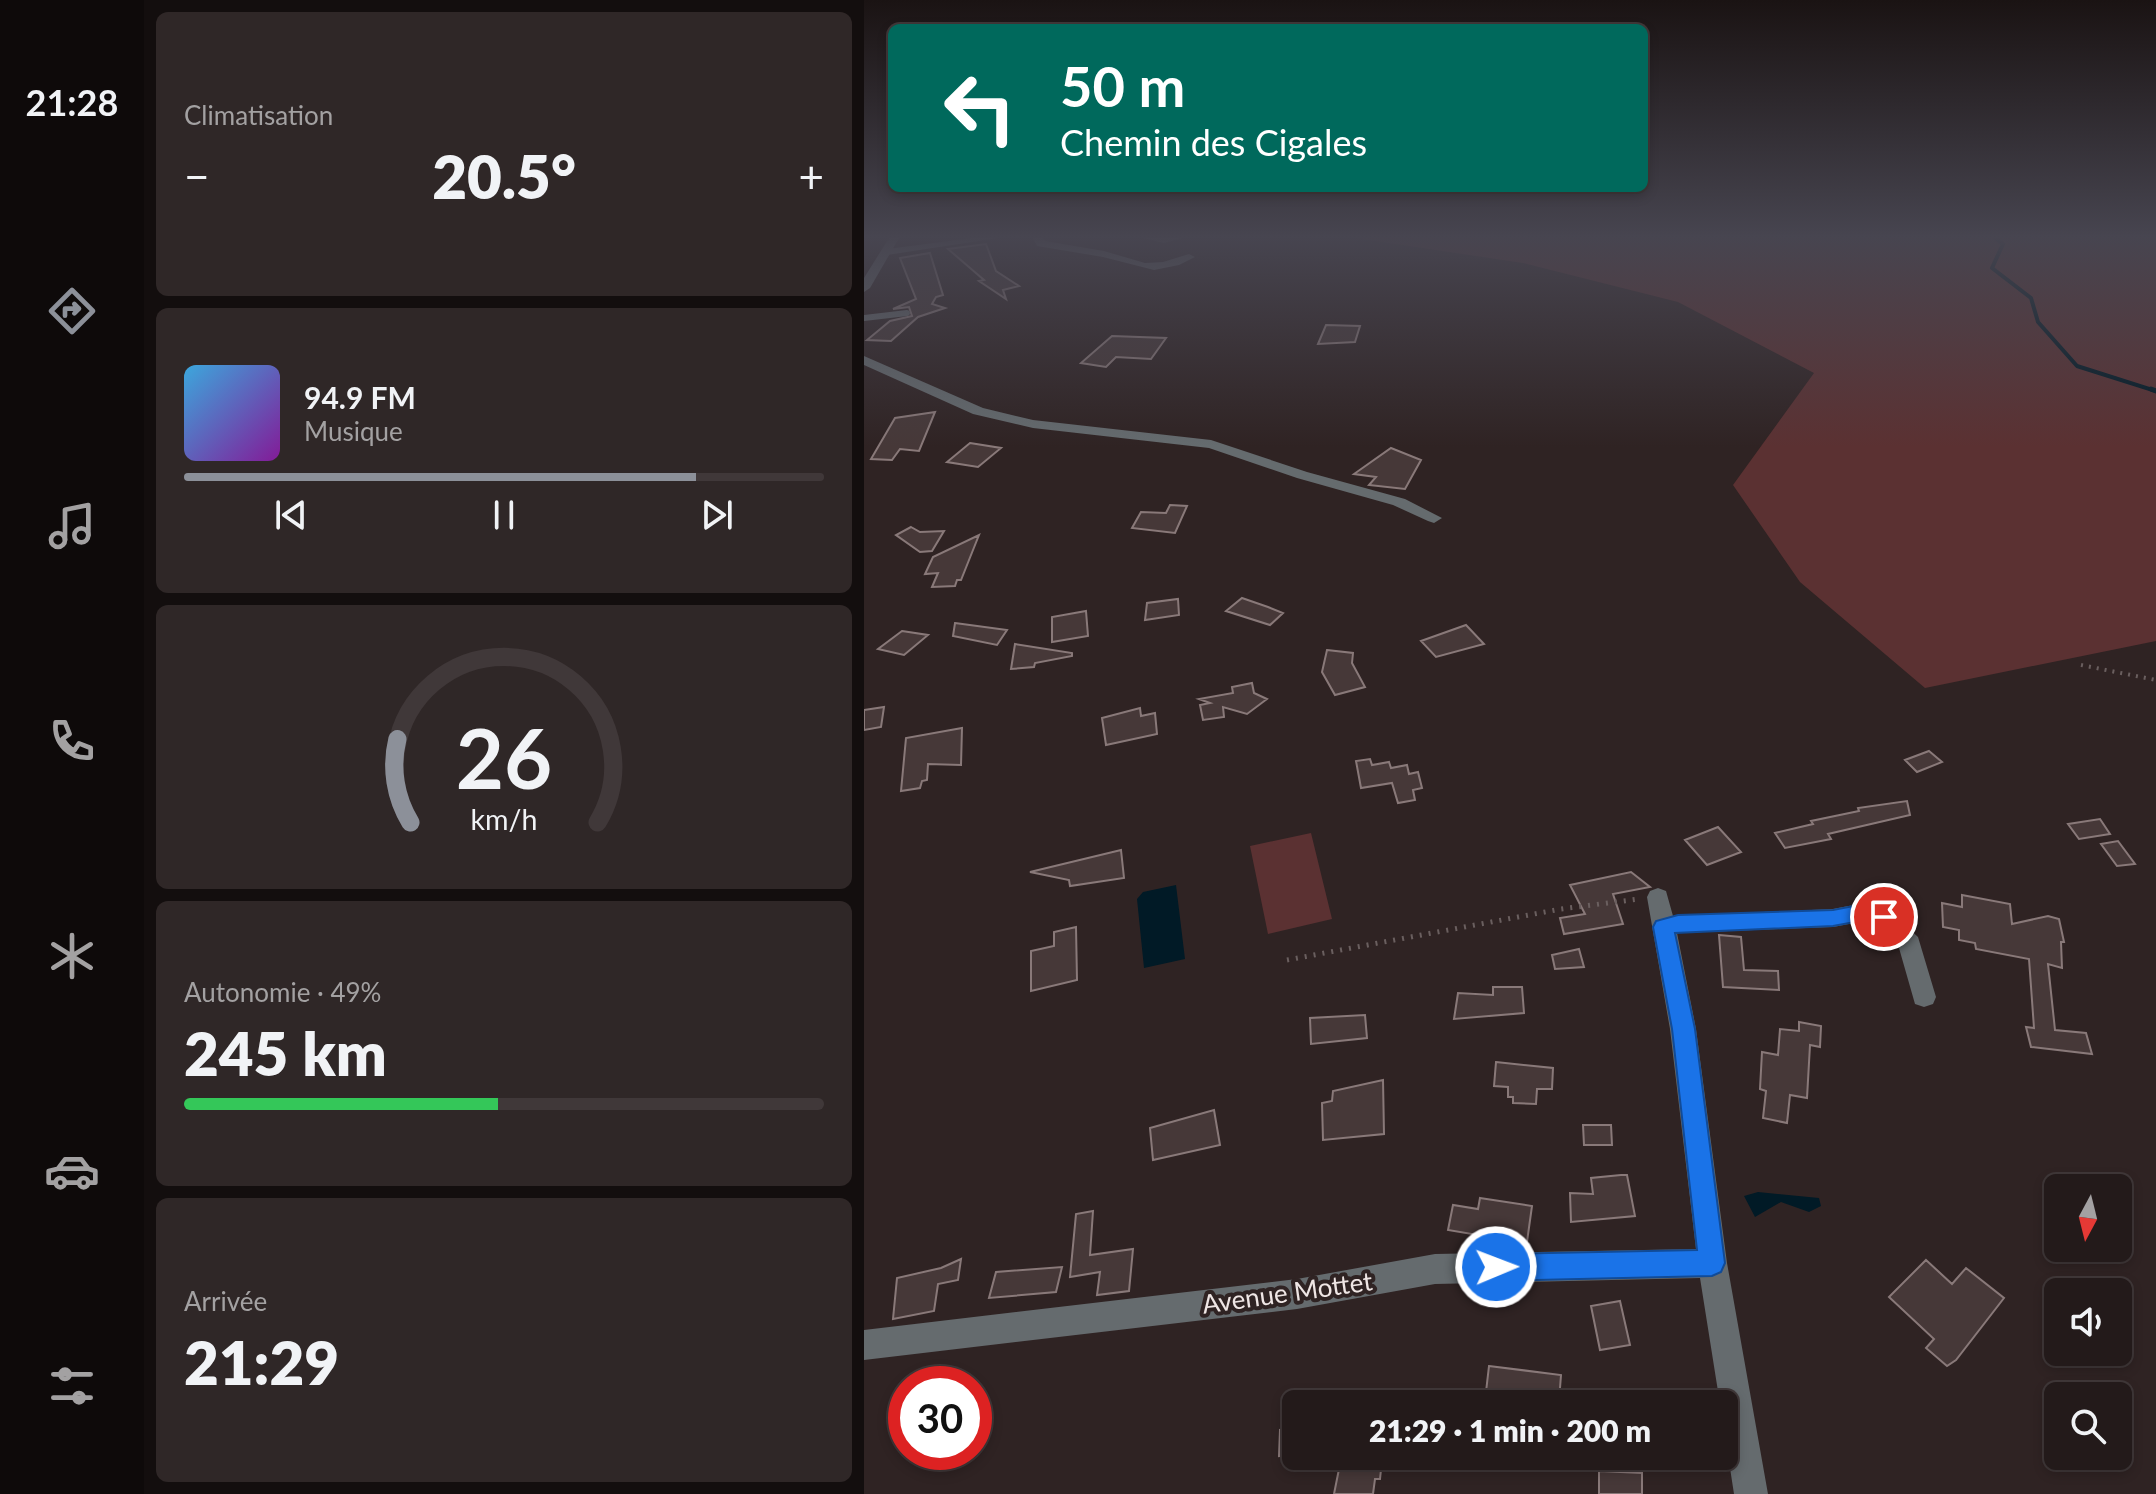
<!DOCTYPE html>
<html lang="fr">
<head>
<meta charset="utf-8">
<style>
  :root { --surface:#231a1a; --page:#2f2727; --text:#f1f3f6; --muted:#a3a1a2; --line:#403839; --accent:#8c9099 }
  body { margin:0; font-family:Lato,sans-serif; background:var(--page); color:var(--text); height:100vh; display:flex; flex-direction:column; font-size:30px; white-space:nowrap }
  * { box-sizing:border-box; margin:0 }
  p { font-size:26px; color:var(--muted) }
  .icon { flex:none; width:44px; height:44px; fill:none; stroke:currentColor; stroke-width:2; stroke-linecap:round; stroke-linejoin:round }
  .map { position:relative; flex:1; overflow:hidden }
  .drawer { display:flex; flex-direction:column; gap:12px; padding:12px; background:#130e0e; width:720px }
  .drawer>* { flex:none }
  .top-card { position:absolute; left:24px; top:24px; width:760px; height:168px; border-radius:12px; box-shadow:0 4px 12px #0003,0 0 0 2px var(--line); background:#00695c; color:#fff; overflow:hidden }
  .needle { width:52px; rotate:187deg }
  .buttons { position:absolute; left:1180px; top:1174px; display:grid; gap:16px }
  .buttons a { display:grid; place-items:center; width:88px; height:88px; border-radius:12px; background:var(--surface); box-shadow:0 4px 12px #0003,0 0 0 2px var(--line); font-size:40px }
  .speed { position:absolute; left:24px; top:1366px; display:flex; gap:16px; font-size:40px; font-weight:700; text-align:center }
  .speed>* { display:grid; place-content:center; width:104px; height:104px; border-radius:50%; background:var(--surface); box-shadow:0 4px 12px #0003,0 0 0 2px var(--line); line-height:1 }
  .speed .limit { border:12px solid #d22; background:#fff; color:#111 }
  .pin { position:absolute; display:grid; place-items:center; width:68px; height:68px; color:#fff; margin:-34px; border:4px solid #fff; border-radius:50%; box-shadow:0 2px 8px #0007 }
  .me { position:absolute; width:88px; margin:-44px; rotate:89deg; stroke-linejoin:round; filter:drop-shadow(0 0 6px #0008) }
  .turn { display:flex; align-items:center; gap:28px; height:168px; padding:0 40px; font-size:36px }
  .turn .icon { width:104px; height:104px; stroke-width:2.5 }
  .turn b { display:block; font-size:56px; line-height:68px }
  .big { font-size:60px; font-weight:800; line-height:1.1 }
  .drawer .widget { flex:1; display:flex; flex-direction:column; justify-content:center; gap:12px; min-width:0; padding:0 28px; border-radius:12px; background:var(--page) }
  .drawer .dial { align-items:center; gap:0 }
  .dial svg { height:208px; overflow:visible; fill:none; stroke:var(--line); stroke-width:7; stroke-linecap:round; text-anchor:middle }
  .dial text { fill:var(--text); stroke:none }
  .song { display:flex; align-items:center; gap:24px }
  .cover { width:96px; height:96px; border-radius:12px; background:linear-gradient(135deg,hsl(200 70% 55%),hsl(290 70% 35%)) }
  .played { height:8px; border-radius:4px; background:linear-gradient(90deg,var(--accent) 80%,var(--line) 80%) }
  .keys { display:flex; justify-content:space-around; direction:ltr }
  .heat { display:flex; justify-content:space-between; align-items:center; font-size:44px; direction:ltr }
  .charge { height:12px; border-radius:6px; background:linear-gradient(90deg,#34c759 49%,var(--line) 0) }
  .trip { position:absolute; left:418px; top:1390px; width:456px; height:80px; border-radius:12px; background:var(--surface); box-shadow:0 4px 12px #0003,0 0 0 2px var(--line); font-weight:800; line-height:80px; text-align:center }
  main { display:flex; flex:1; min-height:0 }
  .tab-bar { display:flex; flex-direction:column; width:144px; justify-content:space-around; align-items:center; background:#0e0a0a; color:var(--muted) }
  .tab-bar .icon { width:56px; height:56px }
  .tab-bar .selected { color:var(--accent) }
  .tab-bar b { font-size:36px; color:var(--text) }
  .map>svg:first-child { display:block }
  .green { fill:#5b3132 }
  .water { fill:#011a26 }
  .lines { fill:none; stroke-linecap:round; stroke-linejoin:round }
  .stream-far1 { stroke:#011a26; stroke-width:4 }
  .stream { stroke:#011a26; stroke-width:5 }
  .building { fill:#463838; stroke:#897979; stroke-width:2 }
  .path-far1 { stroke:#6a5f5f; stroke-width:4; stroke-dasharray:2 6; stroke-linecap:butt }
  .path { stroke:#6a5f5f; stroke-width:5; stroke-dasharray:2 7; stroke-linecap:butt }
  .service { stroke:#656b6e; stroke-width:6 }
  .minor { fill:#656b6e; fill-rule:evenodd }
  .tertiary { fill:#656b6e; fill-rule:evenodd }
  .route { fill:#1a73e8; stroke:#114b97; stroke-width:2 }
  .labels { text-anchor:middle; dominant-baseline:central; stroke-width:8; stroke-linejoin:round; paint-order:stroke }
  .near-street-label { font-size:26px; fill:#efe6e5; stroke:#2f2323 }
</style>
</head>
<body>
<main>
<nav class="tab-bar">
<b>21:28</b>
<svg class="icon selected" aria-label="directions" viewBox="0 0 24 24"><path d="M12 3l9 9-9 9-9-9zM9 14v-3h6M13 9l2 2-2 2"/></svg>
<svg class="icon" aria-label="music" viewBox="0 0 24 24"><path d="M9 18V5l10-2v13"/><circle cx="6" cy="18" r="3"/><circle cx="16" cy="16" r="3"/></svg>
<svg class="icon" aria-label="phone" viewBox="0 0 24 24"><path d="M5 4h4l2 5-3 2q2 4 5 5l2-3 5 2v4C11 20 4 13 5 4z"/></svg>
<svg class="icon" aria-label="climate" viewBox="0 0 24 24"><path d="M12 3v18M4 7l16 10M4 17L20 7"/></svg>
<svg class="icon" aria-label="car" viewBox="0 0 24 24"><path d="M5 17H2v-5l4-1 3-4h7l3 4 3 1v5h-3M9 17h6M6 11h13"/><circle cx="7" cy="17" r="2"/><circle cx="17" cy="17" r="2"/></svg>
<svg class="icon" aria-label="filters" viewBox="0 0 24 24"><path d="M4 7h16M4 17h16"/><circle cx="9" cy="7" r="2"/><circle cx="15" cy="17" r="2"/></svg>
</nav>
<section class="drawer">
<div class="widget"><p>Climatisation</p>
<div class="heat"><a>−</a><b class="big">20.5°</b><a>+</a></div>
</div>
<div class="widget">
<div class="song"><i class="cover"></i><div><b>94.9 FM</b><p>Musique</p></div></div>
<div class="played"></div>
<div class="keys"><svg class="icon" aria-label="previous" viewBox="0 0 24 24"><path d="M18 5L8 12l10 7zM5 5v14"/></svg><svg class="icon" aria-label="pause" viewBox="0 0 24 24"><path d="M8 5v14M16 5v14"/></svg><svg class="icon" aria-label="next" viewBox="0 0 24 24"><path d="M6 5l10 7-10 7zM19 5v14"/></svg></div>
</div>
<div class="widget dial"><svg viewBox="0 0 100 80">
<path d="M14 69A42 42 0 1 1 86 69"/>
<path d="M14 69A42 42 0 0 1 9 37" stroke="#8c9099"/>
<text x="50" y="56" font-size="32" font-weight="700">26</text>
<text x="50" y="72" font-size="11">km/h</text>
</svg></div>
<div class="widget"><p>Autonomie · 49%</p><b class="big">245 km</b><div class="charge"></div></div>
<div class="widget"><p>Arrivée</p><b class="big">21:29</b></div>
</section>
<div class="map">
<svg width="1292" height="1494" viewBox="0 0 1292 1494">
  <rect width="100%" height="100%" fill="#2f2323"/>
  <!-- green -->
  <path class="green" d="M491,238H1292V641L1061,688L936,582L869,485L950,373L814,302L659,263Z
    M447,833L468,919L404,934L386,846Z"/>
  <!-- water -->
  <path class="water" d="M312,885L321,959L280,968L273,899L279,892Z
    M894,1192L955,1198L957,1206L945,1212L917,1202L891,1217L880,1196Z"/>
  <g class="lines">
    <!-- stream-far1 -->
    <path class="stream-far1" d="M1131,238L1139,244L1128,268L1167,298L1174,322L1213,366L1292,391"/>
    <!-- stream -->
    <path class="stream" d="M1287,389L1292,391"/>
  </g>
  <!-- building -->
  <path class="building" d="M122,244L132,271L155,286L139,290L142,299L115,281L120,280L84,249Z
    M66,253L79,295L72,297L68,304L81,308L54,317L27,341L3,340L26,321L48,316L45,307L29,309L52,299L36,258Z
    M462,325L496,326L491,342L454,344Z
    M248,336L302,338L287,359L252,357L242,367L217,363Z
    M71,412L55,451L36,449L28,460L7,459L31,418Z
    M106,443L137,448L114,467L83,462Z
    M527,448L557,460L541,489L505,485L512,477L490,474Z
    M306,505L323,506L311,533L268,528L277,512L302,513Z
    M47,527L56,532L80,531L68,551L56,552L32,535Z
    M115,535L97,580H93L91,586L68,587L74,573L61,574L69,557Z
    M378,598L404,607L419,613L406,625L362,611Z
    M314,599L315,615L281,620L283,603Z
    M222,611L224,636L188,642V617Z
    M91,623L143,630L133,645L89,636Z
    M602,625L620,644L572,657L557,641Z
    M38,631L64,635L40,655L14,649Z
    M151,644L208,653V656L171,663L170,667L147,669Z
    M463,650L489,653L488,663L501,687L471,695L458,672Z
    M388,683L390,693L403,699L383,714L359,707L360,717L339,720L336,705L346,703L335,699L369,693L368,687Z
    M20,707L17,727L0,730V710Z
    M276,708L277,716L291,713L293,734L242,745L238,718Z
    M98,728L97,765L64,764L63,780L58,781L56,788L37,791L42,738Z
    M1065,751L1078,762L1053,772L1041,760Z
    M506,759L508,765L525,762L527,768L543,765L545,774L554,772L558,788L549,790L551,800L534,803L528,783L497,788L492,761Z
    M1043,801L1046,815L964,834L967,839L921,848L911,833L949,824L947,821L995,811L994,808Z
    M1236,819L1246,834L1215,839L1204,824Z
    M854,827L877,852L843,865L821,840Z
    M1254,841L1271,864L1253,866L1237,844Z
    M257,850L260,878L206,886L205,880L166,872Z
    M767,872L786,887L749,894L759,924L700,934L696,918L721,914L706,885Z
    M1098,895L1146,904L1148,924L1184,916L1195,919L1200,942H1197L1198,968L1184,964L1191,1030L1222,1033L1228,1054L1167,1047L1162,1027L1170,1028L1165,959L1112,949L1111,943L1095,940V930L1079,927L1078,903L1098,907Z
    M212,927L213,980L167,991V951L190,946V932Z
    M855,935L877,937L880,970L914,971L915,990L859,987Z
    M715,949L720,967L691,969L688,955Z
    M629,987H658L660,1013L590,1019L594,993L629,995Z
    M501,1015L503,1038L447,1044L446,1018Z
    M935,1022L957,1026L956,1047L946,1045L943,1098L926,1095L923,1123L899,1118L902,1091L896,1089L898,1052L914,1055L916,1029L935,1031Z
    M632,1062L689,1068L688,1089H673L672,1104L649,1103V1097H644V1087L630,1086Z
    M519,1080L520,1134L459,1140L458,1103L468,1101L469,1091Z
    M350,1110L356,1145L289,1160L286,1128Z
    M719,1125H747L748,1145H720Z
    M757,1175H763L771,1216L707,1222L706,1193L729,1194L727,1178Z
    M616,1198L668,1206L662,1249H623L626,1237L584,1230L589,1205L614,1209Z
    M229,1211L226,1255L269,1249L265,1291L233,1295L236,1272L206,1277L212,1214Z
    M97,1259L94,1280L74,1284L70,1311L29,1319L33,1278L77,1268Z
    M1062,1260L1088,1284L1102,1268L1140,1298L1092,1360L1083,1366L1062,1348L1070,1339L1025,1297Z
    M198,1267L192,1292L125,1298L132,1272Z
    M756,1301L766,1345L736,1350L727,1306Z
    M625,1366L697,1375L695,1401L677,1399L676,1404H635L636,1394L622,1392Z
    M432,1428V1454L415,1456L416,1430Z
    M477,1459L518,1460L516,1479H511L509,1494H470Z
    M735,1471L778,1473V1494H735Z"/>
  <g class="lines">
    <!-- path-far1 -->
    <path class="path-far1" d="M1217,665L1292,680"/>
    <!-- path -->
    <path class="path" d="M423,960L697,909L775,899"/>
    <!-- service -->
    <path class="service" d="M0,318L43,313"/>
    <!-- minor -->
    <path class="minor" d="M108,238H134L23,255L17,252L23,249Z
      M169,238H179L181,241L240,251L281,263L299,262L325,254L331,257L315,265L290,270L239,257L173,246Z
      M279,238H318L300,243Z
      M0,356L119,408L169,420L347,440L443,472L541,499L578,518L570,523L564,521L529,505L433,478L345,448L169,428L109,414L0,365Z
      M794,888L802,891L809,916L969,909L1010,901L1018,904L1054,937L1072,997L1069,1004L1060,1007L1051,1004L1035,948L1006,920L969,927L813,933L832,1029L863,1263L904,1494H870L860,1429V1404H856L836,1278L571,1284L433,1309L0,1360V1330L433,1279L571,1254L832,1249L806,1029L783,897L786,891Z"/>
    <!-- tertiary -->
    <path class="tertiary" d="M25,238H35L6,288L0,292V278Z"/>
  </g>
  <!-- sky -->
  <linearGradient id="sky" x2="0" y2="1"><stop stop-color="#1a1313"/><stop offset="0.53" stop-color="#474550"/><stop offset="1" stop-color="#474550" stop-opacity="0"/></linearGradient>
  <rect width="1292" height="447" fill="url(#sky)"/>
  <!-- route -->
  <path class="route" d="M1010,902L1027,912L1030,917L1027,923L1020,926L1007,919L969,926L811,933L831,1029L861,1263L857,1272L848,1276L632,1281L623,1277L619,1267L623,1258L632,1254L833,1250L808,1029L789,927L792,921L814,915L969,910Z"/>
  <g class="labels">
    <!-- near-street labels -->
    <g class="near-street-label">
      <text transform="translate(423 1292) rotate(-8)">Avenue Mottet</text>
    </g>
  </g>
</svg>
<div class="buttons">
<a><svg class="needle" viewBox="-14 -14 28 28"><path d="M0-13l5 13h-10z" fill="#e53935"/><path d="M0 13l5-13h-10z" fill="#a3a1a2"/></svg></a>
<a><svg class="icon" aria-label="sound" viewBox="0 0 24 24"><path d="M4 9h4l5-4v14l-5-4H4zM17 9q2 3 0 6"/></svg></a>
<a><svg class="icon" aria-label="search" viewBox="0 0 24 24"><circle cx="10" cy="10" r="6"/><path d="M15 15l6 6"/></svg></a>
</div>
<div class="speed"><div class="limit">30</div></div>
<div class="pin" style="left:1020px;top:917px;background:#d93025"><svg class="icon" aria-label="arrive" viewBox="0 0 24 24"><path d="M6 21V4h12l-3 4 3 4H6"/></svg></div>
<svg class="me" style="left:632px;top:1267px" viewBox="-20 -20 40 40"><circle r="17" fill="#1a73e8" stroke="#fff" stroke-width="3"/><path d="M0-11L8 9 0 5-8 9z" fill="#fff"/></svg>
<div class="trip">21:29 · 1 min · 200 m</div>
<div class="top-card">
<div class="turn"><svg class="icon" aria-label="left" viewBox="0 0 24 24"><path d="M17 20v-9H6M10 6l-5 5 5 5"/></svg><div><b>50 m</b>Chemin des Cigales</div></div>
</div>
</div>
</main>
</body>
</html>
